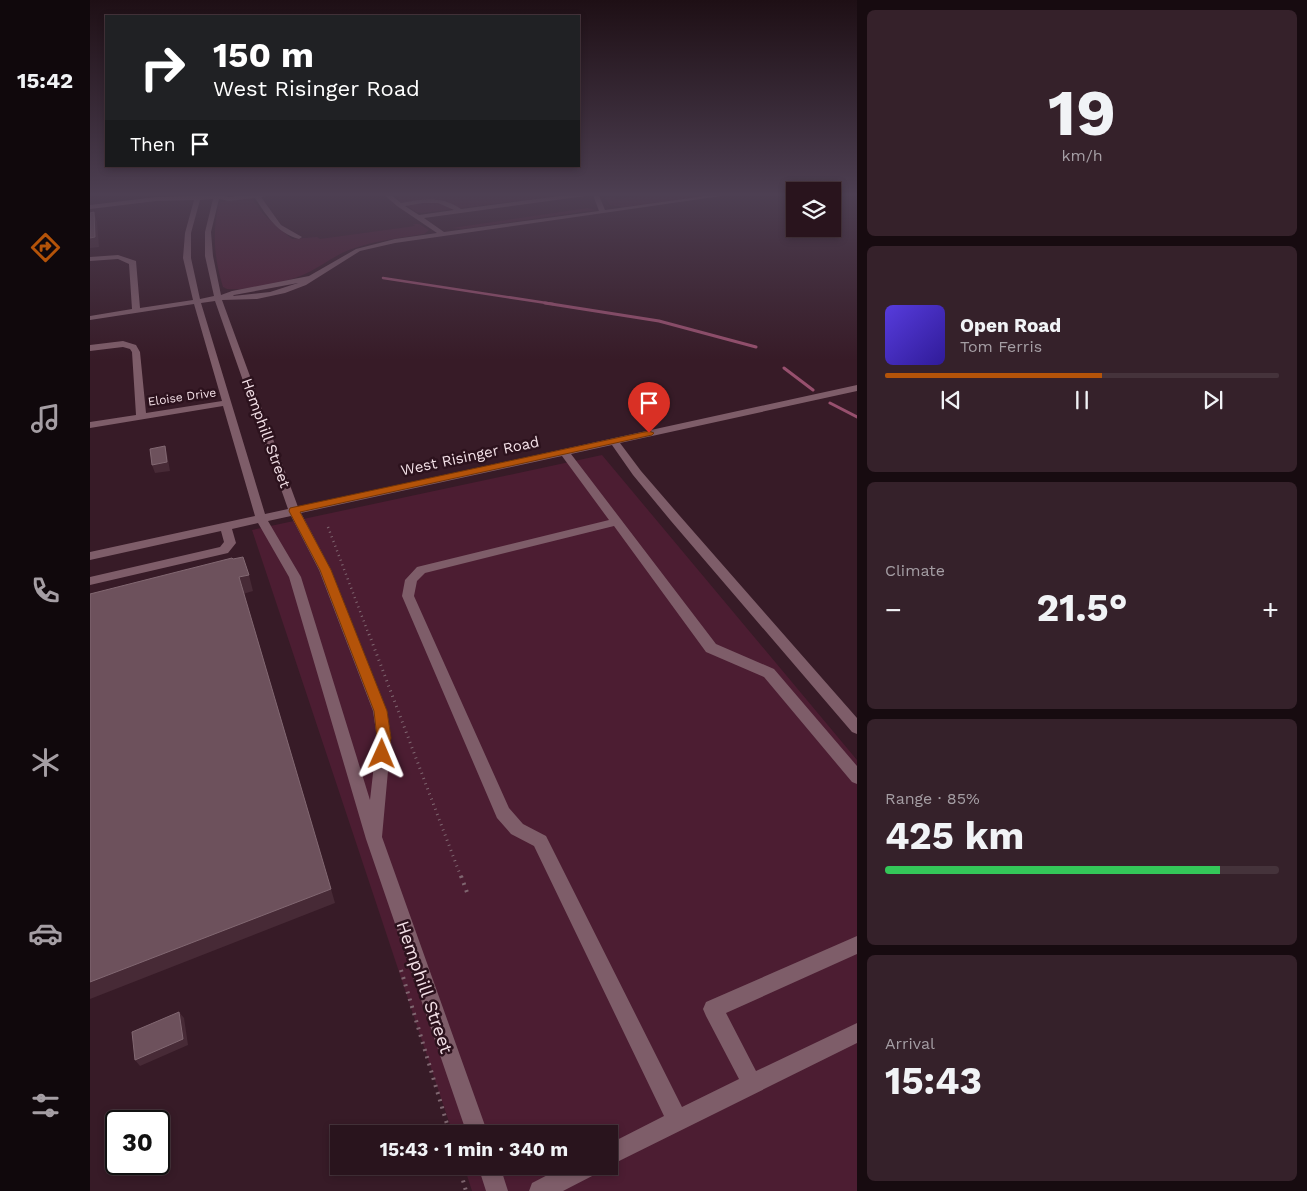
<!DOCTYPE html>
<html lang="en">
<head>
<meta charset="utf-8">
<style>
  :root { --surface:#29141d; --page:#35212a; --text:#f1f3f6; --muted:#a59ea4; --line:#45333b; --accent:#b45309 }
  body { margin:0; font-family:"Work Sans",sans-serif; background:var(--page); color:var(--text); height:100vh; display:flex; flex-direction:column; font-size:19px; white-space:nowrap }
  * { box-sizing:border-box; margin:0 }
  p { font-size:16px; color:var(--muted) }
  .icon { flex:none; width:28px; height:28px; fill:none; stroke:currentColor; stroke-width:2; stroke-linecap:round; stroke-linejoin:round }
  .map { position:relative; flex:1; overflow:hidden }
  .sheet { display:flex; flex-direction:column; gap:10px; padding:10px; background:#170b10; width:450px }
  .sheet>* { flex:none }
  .hud { position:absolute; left:15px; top:15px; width:475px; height:152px; border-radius:0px; box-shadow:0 2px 8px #0003,0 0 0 1px var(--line); background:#202124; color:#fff; overflow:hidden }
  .tools { position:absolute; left:696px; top:182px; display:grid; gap:10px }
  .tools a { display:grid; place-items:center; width:55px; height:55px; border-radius:0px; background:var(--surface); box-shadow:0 2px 8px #0003,0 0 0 1px var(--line); font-size:25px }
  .speed { position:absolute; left:15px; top:1110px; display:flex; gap:10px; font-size:25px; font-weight:700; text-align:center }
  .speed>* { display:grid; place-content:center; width:65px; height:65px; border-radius:50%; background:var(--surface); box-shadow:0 2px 8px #0003,0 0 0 1px var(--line); line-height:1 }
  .speed .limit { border:2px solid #111; border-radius:8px; background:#fff; color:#111 }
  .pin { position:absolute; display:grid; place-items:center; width:42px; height:42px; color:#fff; margin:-51px -21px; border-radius:50% 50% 50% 0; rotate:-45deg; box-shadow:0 0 5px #0007 }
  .pin .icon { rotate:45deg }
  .me { position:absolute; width:55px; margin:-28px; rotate:1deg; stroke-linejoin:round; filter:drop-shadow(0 0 4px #0008) }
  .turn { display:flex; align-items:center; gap:18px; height:105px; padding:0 25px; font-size:22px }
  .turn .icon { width:65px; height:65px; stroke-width:2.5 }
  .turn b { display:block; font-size:35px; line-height:42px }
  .then { display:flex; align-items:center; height:48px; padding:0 25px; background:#0003; gap:10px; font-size:19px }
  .big { font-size:38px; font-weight:700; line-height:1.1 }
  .sheet .card { flex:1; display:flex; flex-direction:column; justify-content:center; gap:8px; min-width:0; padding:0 18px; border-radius:8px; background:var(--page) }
  .sheet .dial { align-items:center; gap:0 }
  .dial b { font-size:65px; line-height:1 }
  .song { display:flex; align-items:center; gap:15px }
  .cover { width:60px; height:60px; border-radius:8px; background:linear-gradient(135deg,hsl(250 70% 55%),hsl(250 70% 35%)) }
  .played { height:5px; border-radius:2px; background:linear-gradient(90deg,var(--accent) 55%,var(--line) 55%) }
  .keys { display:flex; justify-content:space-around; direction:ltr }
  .heat { display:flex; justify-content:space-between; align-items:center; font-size:28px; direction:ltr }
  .charge { height:8px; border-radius:4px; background:linear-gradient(90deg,#34c759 85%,var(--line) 0) }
  .trip { position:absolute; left:240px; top:1125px; width:288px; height:50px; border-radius:0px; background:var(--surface); box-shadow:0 2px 8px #0003,0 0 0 1px var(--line); font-weight:700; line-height:50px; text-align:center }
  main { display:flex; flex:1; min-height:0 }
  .dock { display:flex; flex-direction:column; width:90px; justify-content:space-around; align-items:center; background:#10080c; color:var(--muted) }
  .dock .icon { width:35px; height:35px }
  .dock .current { color:var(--accent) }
  .dock b { font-size:22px; color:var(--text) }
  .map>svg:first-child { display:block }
  .green { fill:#4c1d32 }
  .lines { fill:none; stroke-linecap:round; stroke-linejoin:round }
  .stream-far1 { stroke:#97506e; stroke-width:2.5 }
  .stream { stroke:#97506e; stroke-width:3 }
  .path-far2 { stroke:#7f6670; stroke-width:2.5; stroke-dasharray:1 4; stroke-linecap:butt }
  .path-far1 { stroke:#7f6670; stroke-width:3; stroke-dasharray:1 4.5; stroke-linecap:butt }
  .path { stroke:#7f6670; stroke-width:4; stroke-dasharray:2 5.5; stroke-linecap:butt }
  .minor { fill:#7e5d69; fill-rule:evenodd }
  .shaded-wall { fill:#472a36 }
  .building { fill:#6d515c; stroke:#826872 }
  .route { fill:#b45309; stroke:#753606 }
  .labels { text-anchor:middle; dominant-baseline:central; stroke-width:5; stroke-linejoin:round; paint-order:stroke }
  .far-street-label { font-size:12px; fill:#f3e0e7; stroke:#2c121d }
  .street-label { font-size:15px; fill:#f3e0e7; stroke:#2c121d }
  .near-street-label { font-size:18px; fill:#f3e0e7; stroke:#2c121d }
</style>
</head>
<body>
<main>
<nav class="dock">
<b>15:42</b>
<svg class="icon current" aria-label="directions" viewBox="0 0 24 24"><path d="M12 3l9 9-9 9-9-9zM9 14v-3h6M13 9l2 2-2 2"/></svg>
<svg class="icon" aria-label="music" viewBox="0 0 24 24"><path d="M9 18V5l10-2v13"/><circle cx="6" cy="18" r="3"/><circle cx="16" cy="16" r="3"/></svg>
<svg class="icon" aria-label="phone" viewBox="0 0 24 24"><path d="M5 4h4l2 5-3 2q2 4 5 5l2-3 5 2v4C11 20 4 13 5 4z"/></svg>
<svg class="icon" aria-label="climate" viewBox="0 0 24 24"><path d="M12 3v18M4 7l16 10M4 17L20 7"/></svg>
<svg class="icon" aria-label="car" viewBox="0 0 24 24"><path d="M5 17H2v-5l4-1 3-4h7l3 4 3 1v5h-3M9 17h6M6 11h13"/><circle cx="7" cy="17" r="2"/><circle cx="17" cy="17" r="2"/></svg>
<svg class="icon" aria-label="filters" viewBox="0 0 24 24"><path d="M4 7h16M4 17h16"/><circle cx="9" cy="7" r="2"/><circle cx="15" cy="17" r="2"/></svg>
</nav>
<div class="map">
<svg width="767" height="1191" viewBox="0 0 767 1191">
  <rect width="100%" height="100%" fill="#371b27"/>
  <!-- green -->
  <path class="green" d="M304,193H490L332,213L326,212L308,200V196Z
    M570,193H636L534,207L520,205L515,198L523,197L527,199Z
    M156,199L163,200L173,214L202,239L227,237L230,239L325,226L323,224H329L339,230L334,234C309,238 283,241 259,250C243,256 231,267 215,274C198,282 156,291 137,289L133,287C124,258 122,233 129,203L136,201Z
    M498,208L505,210L373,229L362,228Z
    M512,455L767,760V1191H382L374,1166H519V1134H363L162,530Z"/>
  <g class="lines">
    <!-- stream-far1 -->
    <path class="stream-far1" d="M293,278L463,304"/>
    <!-- stream -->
    <path class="stream" d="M455,303L569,321L666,347
      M694,368L723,390
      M740,403L767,417"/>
    <!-- path-far2 -->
    <path class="path-far2" d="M238,527L279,635"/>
    <!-- path-far1 -->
    <path class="path-far1" d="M279,634L371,877"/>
    <!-- path -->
    <path class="path" d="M371,876L378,895
      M311,970L360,1134
      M369,1166L376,1191"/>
    <!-- minor -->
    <path class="minor" d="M106,193H112L111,196L130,193L129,195L139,197L163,194L162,193H193L171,197L191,225L212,237L209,239C187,233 177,216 165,198L139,201L129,199L121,232L123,256L131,295L142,291L219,276L266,249L305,239L347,233L307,206L292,193H299L311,203C333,199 352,196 371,209L492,193H508L515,210L636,193H652L305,243L270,251L216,285L195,293L167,299L132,300L208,507L767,385V391L530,443L551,471L589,515L767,718V734L762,732L581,521L543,475L522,445L481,454L626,644L684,669L767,766V784L762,782L674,677L616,652L524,526L335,573L327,581L324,596L419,808L433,824L456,836L592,1107L649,1079L616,1016L613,1009L616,1002L767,936V954L636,1013L666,1071L767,1023V1043L519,1166V1144L574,1116L444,846L421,834L407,818L312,596L315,580L327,567L519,520L472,456L211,513L241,570L297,711L301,738L292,837L398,1134H377L276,839L199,577L168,523L142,529L146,543L138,553L0,585V577L130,547L134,542L131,531L0,560V552L165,516L133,406L0,428V422L46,415L42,352L40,349L33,347L0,351V345L33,341L46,345L50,352L56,413L132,401L104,304L0,320V316L42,309L39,264L28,259L0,261V257L28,255L46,261L50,308L103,300L93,258L95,233L104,200L66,201L0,209V205L66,197L105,196ZM503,195L509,211L354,232L334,218ZM123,199L115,232V256L124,296L110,299L101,258V233L110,200ZM333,203H348L364,210L329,215L315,206ZM208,283L180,292L143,296L144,295ZM125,301L198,509L175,514L111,303ZM201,516L229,570L283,711L287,738L280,800L211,577L178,521Z
      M388,1166H410L418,1191H396Z
      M475,1166H509L506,1174L473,1191H439L442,1183Z"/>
  </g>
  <!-- shaded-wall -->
  <path class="shaded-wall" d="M4,212L7,222L9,247L0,248V238Z
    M75,446L77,454L80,471L65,473L62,465Z
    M159,575L163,591L153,594L149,577Z
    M241,889L245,903L0,999V982Z
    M89,1012L94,1018L98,1045L50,1066L45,1060Z"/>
  <!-- building -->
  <path class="building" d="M4,212L5,237L0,238V213Z
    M75,446L77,462L62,465L60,449Z
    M153,557L159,575L149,577L241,889L0,982V594L142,558L143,559Z
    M89,1012L93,1039L45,1060L42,1032Z"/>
  <!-- sky -->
  <linearGradient id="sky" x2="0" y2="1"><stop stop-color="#1e0f15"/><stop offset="0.54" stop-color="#4d3f52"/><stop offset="1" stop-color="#4d3f52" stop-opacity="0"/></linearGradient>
  <rect width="767" height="360" fill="url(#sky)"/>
  <!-- route -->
  <path class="route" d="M559,431L564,433L562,435L210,512L241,570L297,711L301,738L297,759L292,760L288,759L286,754L287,738L284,711L230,570L199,511L200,508Z"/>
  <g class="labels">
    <!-- far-street labels -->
    <g class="far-street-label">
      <text transform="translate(92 397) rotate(-8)">Eloise Drive</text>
    </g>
    <!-- street labels -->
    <g class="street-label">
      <text transform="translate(176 433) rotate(70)">Hemphill Street</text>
      <text transform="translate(380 456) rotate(-12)">West Risinger Road</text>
    </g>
    <!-- near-street labels -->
    <g class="near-street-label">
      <text transform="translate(335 987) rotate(71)">Hemphill Street</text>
    </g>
  </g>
</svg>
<div class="tools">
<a><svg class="icon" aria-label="layers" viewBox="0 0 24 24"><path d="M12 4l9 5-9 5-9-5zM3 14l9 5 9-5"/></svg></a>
</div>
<div class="speed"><div class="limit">30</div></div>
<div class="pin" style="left:559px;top:433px;background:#d93025"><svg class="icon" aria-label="arrive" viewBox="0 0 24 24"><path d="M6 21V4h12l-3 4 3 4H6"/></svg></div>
<svg class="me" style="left:292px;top:754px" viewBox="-20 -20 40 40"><path d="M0-17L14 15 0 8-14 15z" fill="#b45309" stroke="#fff" stroke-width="4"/></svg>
<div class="trip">15:43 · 1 min · 340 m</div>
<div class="hud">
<div class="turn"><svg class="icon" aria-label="right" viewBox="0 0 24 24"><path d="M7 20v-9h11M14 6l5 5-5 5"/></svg><div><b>150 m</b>West Risinger Road</div></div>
<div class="then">Then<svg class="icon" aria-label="arrive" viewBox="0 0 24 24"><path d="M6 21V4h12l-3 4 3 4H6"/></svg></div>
</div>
</div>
<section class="sheet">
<div class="card dial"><b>19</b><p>km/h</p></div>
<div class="card">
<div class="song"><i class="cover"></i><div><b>Open Road</b><p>Tom Ferris</p></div></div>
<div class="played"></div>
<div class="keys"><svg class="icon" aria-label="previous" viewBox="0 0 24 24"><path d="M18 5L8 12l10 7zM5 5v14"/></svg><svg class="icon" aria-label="pause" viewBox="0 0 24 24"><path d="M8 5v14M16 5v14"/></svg><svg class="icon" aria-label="next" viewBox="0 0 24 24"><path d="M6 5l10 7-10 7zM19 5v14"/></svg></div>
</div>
<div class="card"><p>Climate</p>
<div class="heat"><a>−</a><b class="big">21.5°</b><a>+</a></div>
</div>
<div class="card"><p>Range · 85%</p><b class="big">425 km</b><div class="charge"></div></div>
<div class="card"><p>Arrival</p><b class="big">15:43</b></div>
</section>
</main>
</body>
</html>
